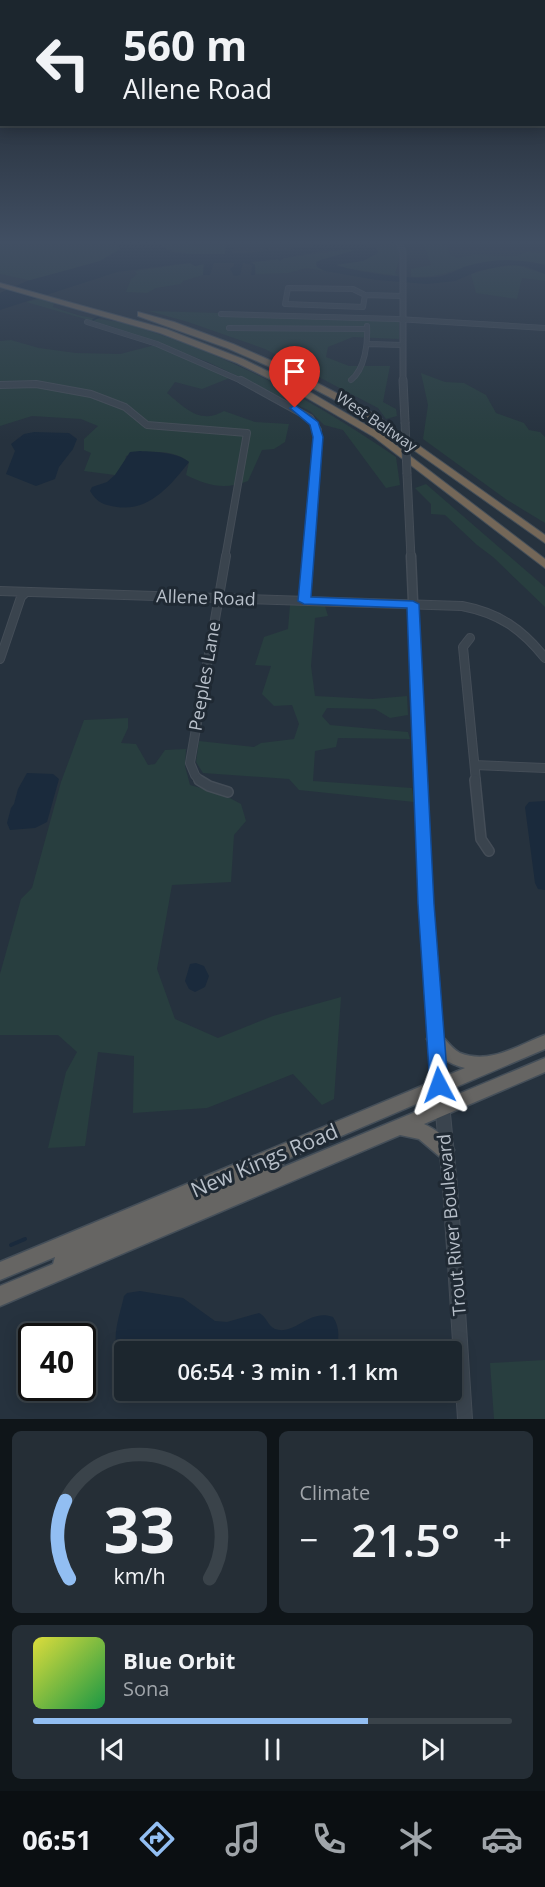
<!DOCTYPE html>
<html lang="en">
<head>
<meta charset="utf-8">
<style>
  :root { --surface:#1c262e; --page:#252e36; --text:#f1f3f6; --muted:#a0a5aa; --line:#3a434a; --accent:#92bef2 }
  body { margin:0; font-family:"Open Sans",sans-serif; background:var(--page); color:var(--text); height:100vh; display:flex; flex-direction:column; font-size:22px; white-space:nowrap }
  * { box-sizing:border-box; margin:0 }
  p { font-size:20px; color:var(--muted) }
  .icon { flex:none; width:33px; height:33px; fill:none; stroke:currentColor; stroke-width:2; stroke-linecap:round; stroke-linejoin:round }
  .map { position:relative; height:1419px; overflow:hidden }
  .panel { display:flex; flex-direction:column; gap:12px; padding:12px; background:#0f1519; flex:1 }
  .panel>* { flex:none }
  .top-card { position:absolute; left:0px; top:0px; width:546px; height:126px; box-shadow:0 3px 15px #0003,0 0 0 2px var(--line); background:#1c262e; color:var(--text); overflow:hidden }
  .speed { position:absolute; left:18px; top:1323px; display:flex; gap:12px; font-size:30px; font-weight:700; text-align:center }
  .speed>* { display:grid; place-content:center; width:78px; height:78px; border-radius:50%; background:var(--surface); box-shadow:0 3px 15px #0003,0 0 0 2px var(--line); line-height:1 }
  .speed .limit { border:3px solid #111; border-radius:9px; background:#fff; color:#111 }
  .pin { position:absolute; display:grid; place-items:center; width:51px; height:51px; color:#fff; margin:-62px -26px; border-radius:50% 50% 50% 0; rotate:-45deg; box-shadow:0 0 6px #0007 }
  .pin .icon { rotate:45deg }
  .me { position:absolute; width:66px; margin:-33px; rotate:356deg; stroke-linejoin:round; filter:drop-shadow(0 0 4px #0008) }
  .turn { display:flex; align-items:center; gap:21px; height:126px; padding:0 24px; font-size:27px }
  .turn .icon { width:78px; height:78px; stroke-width:2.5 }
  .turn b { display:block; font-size:42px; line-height:51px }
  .big { font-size:45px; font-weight:600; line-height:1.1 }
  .panel .tile { flex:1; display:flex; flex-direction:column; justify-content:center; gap:9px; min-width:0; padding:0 21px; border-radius:9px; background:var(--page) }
  .panel .dial { align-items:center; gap:0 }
  .dial svg { height:156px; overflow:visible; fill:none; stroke:var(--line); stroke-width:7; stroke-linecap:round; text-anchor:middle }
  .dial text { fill:var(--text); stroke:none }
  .song { display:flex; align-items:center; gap:18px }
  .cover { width:72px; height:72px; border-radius:9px; background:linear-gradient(135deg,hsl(60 70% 55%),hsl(140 70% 35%)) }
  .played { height:6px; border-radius:3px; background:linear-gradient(90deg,var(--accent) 70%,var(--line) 70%) }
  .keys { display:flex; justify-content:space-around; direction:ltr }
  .heat { display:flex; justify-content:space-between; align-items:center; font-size:33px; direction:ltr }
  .panel .tiles { flex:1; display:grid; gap:12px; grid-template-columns:1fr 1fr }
  .tile:last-child { grid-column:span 2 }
  .trip { position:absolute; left:114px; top:1341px; width:348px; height:60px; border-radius:6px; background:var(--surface); box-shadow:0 3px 15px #0003,0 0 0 2px var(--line); font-weight:600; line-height:60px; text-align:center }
  .dock { display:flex; height:96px; justify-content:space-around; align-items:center; background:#0b0f12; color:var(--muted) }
  .dock .icon { width:42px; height:42px }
  .dock .active { color:var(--accent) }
  .dock b { font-size:27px; color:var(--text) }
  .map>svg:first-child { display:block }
  .green { fill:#283e3f }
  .water { fill:#1a2a3c }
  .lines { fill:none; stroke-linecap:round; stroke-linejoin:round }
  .stream-far1 { stroke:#1a2a3c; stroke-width:1.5 }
  .stream { stroke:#1a2a3c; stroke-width:4 }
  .minor-far3-casing { stroke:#444d57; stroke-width:6 }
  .minor-far2-casing { stroke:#444d57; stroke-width:8 }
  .minor-far1-casing { stroke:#444d57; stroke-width:10 }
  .minor-casing { stroke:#444d57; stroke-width:12 }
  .tertiary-far4-casing { stroke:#444d57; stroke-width:7 }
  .tertiary-far3-casing { stroke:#444d57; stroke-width:9 }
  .tertiary-far2-casing { stroke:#444d57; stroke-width:11 }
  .tertiary-far1-casing { stroke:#444d57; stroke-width:14 }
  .tertiary-casing { stroke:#444d57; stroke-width:16 }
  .trunk-casing { stroke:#454f59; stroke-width:3 }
  .motorway-casing { stroke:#454f59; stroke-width:2 }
  .minor-far3 { stroke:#3a444e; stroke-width:4.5 }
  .minor-far2 { stroke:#3a444e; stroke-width:6 }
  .minor-far1 { stroke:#3a444e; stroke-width:8 }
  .minor { stroke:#3a444e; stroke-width:9 }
  .tertiary-far4 { stroke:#3a444e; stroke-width:5 }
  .tertiary-far3 { stroke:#3a444e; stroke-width:7 }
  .tertiary-far2 { stroke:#3a444e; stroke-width:8 }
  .tertiary-far1 { stroke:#3a444e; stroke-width:10 }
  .tertiary { stroke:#3a444e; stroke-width:14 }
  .trunk { fill:#666563; fill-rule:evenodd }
  .motorway { fill:#746758; fill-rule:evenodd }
  .tertiary-bridge-casing { stroke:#444d57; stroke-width:9; stroke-linecap:butt }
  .tertiary-bridge { stroke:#3a444e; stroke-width:7 }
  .route { fill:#1a73e8; stroke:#114b97; stroke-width:1.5 }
  .labels { text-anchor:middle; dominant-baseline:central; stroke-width:6; stroke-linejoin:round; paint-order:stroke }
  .far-street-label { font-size:15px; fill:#b7bfc9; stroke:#1f2933 }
  .street-label { font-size:18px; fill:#b7bfc9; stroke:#1f2933 }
  .near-street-label { font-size:21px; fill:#b7bfc9; stroke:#1f2933 }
</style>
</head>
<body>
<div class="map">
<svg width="545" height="1419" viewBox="0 0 545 1419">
  <rect width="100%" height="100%" fill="#26323e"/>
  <!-- green -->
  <path class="green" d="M0,241H108L121,247L116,253L100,261L33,281L0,274Z
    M153,241H176L194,246L226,245L225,254C198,255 176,256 153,241Z
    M381,241C403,241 402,255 395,273L398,276L350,269L334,264C360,261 368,263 381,241Z
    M423,242H447L450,255L458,258L473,255L517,256L526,252L545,253V265C519,259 495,258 469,266C449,272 435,278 413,277L411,276V269L431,265Z
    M349,249L356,250L321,260L317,263V267L325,271L306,268L288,273L256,274L255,265L251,263Z
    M190,263L195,266L204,264L203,275L183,281L181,284L156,288L147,293L126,292L131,279L137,274L135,271Z
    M517,265L545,274V281L522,278L517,299L476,293L471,274L491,268Z
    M39,299L54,302L53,307C65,311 79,316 92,318C102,320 113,320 123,323C224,352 310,398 396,457L400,485L386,488L343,430L324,425L310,411L208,362L113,327L26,302Z
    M149,311L399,318V339L353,337L328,347L326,357L349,366H390L383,402L396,409L397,416L386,419L378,408L265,349L188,322Z
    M11,340L39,348L76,353L120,354L155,345L232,377L202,389L175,382L167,393C185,408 200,425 224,411L255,422L289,424L285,442L274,449L262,450L248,481C225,490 208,486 186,475L189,462C174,449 144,450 126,456L125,463L115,475L84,471L91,453L84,450V439L98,426L81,419L32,416L0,426V341Z
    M421,373L445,382L464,383L486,395L496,413L524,423L529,430L540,432L545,437V523L507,500L423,439L428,405Z
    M426,484L545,587V607L493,557L477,545L445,515L431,514V504L415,488Z
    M290,605L325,606L328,616L315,618L311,666L315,696L372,699L407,696L408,715L390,718L375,709L327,708L322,716L330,725L408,732L410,739L338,738L336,747L315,751L313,781L412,788L414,802L299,790L289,779L203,773L196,762L199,741L254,747L261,743L294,739L299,724L292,705L274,706L262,694L271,666L255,665L264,637L288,629Z
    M128,718V728L121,743L136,744L148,765L155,764L165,750L186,749L185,766L190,785L222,794L241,804L246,821L234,835L231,882L172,885L157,969L175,1019L218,1038L273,1016L341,997L334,1099L322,1105L293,1074L207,1108L133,1113L134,1056L98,1052L85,1146L48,1148L66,1072L77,1052L58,1035H0V974L21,899L32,888L61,782L84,720Z
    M545,1360V1419H494L490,1363Z"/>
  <!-- water -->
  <path class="water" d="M108,241H153L171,252L182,254H225L226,245L233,248L232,254L268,251L264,246L273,251C306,249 346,235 378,250V253L363,261L335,265C363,273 408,280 436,277C447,276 456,270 467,266C493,258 519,259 545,265V274L525,266L508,265L478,271L455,281L427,284L377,280L325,271L317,267L316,262L321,260L356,250H327L284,258L280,261L277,259L251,262L255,265V275H251L252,265L243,263L240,275L234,276L230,269L234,266V263H214L210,275H203L204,264L195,266L190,263L179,264L117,272L0,310V293L27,281L100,261L120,249L117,244Z
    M34,432L69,433L77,439L73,449L59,467L55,479L36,486L6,474L15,451L11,444L24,434Z
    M140,451C155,452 177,452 189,462C171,485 149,512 117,507C104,505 97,503 90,491L92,487L107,482L115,475L130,452Z
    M27,773L53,774L59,779L47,822L35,828L10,830L7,823L11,808L14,804L18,789Z
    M545,801V890L538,889L535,883L525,807L529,802Z
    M196,963L204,966L209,976L205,987L195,992L189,989L185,981L190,964Z
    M140,1291L183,1298L215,1321L227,1322L259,1313C266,1316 268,1326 275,1329C295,1336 309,1308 333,1317C340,1327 340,1341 334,1352H124V1357L122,1356C108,1344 121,1312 124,1296L127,1293Z"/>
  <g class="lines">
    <!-- stream-far1 -->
    <path class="stream-far1" d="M93,320L99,317"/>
    <!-- stream -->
    <path class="stream" d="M11,1245L25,1239"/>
    <defs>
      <path id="minor-far3" d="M288,288L353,289L365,295L363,307L285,304Z
        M365,295L403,296
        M221,314L397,319L545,328
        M87,322L157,344L244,382
        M229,328L367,329
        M368,344L402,345
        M351,380C365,369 368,343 367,326"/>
      <path id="minor-far2" d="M241,380L310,418L318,430L308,558
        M0,385L36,384L91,394L125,407L147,425L247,433L225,558"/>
      <path id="minor-far1" d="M0,591L462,606C499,613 522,629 545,658
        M304,601L308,556
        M470,638L463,647L476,781
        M0,659L21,597L26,592
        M475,765L545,768
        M200,781L195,775L190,763L226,556"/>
      <path id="minor" d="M199,780L209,786L228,792
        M475,780L481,839L489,851"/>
      <path id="tertiary-far4" d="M398,241L403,252V382"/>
      <path id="tertiary-far3" d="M403,380L405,422
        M407,474L411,558"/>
      <path id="tertiary-far2" d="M411,556L421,781"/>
      <path id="tertiary-far1" d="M421,780L426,904L438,1063"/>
      <path id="tertiary" d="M438,1062L450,1186L465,1419"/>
      <path id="trunk" d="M435,1032C445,1036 450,1048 460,1053C490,1065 518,1045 545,1035V1049L285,1160L282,1166L274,1171L545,1058V1072L424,1124C436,1130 448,1137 454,1150L451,1156L445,1158L439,1156L419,1139L400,1135L0,1306V1286L53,1264L55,1257L0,1280V1262L465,1068C448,1064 435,1055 427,1039L429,1034Z"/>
      <path id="motorway" d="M0,283L166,329L243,359L308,391L380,433L545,559V568L374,437L302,395L237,363L160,333L0,287Z
        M138,312L174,322L233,344L290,369L346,398L373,413L545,535V543L367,417L339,402L284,373L227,348L138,316Z"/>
    </defs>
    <!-- minor-far3 casing -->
    <use href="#minor-far3" class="minor-far3-casing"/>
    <!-- minor-far2 casing -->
    <use href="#minor-far2" class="minor-far2-casing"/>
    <!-- minor-far1 casing -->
    <use href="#minor-far1" class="minor-far1-casing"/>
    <!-- minor casing -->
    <use href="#minor" class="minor-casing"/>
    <!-- tertiary-far4 casing -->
    <use href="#tertiary-far4" class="tertiary-far4-casing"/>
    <!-- tertiary-far3 casing -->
    <use href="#tertiary-far3" class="tertiary-far3-casing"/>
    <!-- tertiary-far2 casing -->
    <use href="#tertiary-far2" class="tertiary-far2-casing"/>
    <!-- tertiary-far1 casing -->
    <use href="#tertiary-far1" class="tertiary-far1-casing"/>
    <!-- tertiary casing -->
    <use href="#tertiary" class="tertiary-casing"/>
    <!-- trunk casing -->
    <use href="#trunk" class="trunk-casing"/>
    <!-- motorway casing -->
    <use href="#motorway" class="motorway-casing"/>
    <!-- minor-far3 -->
    <use href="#minor-far3" class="minor-far3"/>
    <!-- minor-far2 -->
    <use href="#minor-far2" class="minor-far2"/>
    <!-- minor-far1 -->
    <use href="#minor-far1" class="minor-far1"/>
    <!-- minor -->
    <use href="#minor" class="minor"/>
    <!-- tertiary-far4 -->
    <use href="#tertiary-far4" class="tertiary-far4"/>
    <!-- tertiary-far3 -->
    <use href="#tertiary-far3" class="tertiary-far3"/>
    <!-- tertiary-far2 -->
    <use href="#tertiary-far2" class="tertiary-far2"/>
    <!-- tertiary-far1 -->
    <use href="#tertiary-far1" class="tertiary-far1"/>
    <!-- tertiary -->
    <use href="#tertiary" class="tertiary"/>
    <!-- trunk -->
    <use href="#trunk" class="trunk"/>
    <!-- motorway -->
    <use href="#motorway" class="motorway"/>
    <defs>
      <path id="tertiary-bridge" d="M405,422L407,474"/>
    </defs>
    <!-- tertiary-bridge casing -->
    <use href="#tertiary-bridge" class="tertiary-bridge-casing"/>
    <!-- tertiary-bridge -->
    <use href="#tertiary-bridge" class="tertiary-bridge"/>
  </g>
  <!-- sky -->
  <linearGradient id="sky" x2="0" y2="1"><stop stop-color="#151c22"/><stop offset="0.55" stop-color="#414f63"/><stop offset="1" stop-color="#414f63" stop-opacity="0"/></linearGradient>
  <rect width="545" height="440" fill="url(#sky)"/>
  <!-- route -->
  <path class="route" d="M295,405L318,422L323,437L311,597L413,601L419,604L434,904L448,1085L446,1091L439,1093L432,1091L430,1085L418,904L407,608L304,604L298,601L313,437L310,425L290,408Z"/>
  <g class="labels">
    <!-- far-street labels -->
    <g class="far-street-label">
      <text transform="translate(377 421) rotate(34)">West Beltway</text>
    </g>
    <!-- street labels -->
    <g class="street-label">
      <text transform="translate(206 597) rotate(2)">Allene Road</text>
      <text transform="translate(204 676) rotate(-80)">Peeples Lane</text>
      <text transform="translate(451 1225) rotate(-95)">Trout River Boulevard</text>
    </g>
    <!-- near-street labels -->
    <g class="near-street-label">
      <text transform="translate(264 1160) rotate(-23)">New Kings Road</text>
    </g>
  </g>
</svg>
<div class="speed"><div class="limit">40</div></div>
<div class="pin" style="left:295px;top:408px;background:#d93025"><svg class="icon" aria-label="arrive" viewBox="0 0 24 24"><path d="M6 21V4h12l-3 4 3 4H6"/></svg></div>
<svg class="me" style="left:439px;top:1085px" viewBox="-20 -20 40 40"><path d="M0-17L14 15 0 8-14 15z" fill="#1a73e8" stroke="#fff" stroke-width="4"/></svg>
<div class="trip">06:54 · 3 min · 1.1 km</div>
<div class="top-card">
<div class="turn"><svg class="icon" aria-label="left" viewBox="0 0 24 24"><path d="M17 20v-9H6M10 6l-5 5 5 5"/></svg><div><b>560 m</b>Allene Road</div></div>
</div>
</div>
<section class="panel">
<div class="tiles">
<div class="tile dial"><svg viewBox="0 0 100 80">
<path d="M14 69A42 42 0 1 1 86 69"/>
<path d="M14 69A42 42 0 0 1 12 29" stroke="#92bef2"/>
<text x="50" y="56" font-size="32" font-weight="700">33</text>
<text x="50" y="72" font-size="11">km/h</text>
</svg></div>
<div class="tile"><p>Climate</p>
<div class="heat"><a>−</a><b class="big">21.5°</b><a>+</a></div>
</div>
<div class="tile">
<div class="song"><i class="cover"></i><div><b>Blue Orbit</b><p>Sona</p></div></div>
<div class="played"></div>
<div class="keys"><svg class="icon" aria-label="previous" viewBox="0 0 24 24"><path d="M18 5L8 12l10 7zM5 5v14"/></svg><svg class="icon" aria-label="pause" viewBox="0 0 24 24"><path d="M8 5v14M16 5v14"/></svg><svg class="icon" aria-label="next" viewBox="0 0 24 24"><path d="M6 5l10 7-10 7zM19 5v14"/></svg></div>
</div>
</div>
</section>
<nav class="dock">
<b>06:51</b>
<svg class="icon active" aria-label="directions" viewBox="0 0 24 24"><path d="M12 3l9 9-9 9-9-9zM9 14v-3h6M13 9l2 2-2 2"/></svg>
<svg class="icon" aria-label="music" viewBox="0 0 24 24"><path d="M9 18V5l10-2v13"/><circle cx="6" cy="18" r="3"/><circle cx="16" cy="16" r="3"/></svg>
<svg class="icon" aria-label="phone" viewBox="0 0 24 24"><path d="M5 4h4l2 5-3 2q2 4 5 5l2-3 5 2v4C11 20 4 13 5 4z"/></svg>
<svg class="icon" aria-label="climate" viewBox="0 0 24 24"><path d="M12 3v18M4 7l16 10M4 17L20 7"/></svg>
<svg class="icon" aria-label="car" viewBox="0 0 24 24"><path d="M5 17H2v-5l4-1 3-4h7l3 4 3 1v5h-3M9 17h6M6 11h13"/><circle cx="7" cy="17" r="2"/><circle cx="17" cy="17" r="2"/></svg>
</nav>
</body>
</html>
